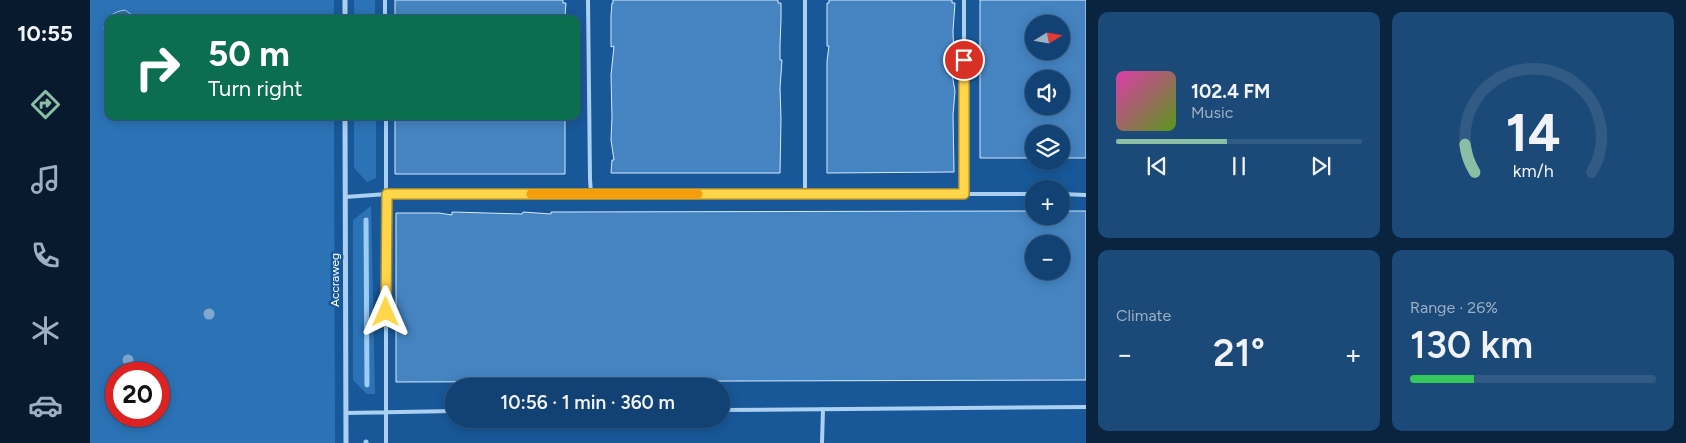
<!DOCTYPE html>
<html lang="en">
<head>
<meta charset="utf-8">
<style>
  :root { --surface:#124273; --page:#1b4978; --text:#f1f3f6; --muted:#9cb0c4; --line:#315b85; --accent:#8abfa5 }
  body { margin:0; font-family:Figtree,sans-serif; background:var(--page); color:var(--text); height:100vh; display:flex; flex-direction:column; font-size:19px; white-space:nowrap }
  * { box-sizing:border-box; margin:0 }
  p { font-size:16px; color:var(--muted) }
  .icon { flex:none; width:28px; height:28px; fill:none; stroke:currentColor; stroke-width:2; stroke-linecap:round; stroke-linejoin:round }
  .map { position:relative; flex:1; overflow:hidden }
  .side { display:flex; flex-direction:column; gap:12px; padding:12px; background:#0a243f; width:600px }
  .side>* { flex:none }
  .guide { position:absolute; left:15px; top:15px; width:475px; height:105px; border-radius:10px; box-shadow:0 2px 12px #0003,0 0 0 1px var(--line); background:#0b6e4f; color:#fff; overflow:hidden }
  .needle { width:32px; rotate:79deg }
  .buttons { position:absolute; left:935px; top:15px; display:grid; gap:10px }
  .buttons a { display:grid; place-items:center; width:45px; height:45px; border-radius:50%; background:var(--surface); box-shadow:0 2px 12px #0003,0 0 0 1px var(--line); font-size:25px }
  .speed { position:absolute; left:15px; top:362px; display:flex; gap:10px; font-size:25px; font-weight:700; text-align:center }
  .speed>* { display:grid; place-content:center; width:65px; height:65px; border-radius:50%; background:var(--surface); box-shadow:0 2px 12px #0003,0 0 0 1px var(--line); line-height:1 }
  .speed .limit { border:8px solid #d22; background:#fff; color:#111 }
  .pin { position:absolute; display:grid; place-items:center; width:42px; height:42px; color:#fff; margin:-21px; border:2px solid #fff; border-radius:50%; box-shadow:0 1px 5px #0007 }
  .me { position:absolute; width:55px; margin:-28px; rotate:0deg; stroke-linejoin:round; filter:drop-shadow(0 0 4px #0008) }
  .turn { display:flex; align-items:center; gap:18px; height:105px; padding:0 20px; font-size:22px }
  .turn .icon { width:65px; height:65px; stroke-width:2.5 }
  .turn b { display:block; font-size:35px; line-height:42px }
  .big { font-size:38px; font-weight:600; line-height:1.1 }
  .side .tile { flex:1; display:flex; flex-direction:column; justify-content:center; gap:8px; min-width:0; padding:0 18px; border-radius:10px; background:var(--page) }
  .side .dial { align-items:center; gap:0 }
  .dial svg { height:130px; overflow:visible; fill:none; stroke:var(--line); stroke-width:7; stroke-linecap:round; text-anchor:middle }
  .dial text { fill:var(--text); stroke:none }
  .song { display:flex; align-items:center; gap:15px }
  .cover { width:60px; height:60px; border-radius:8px; background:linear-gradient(135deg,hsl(320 70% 55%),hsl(90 70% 35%)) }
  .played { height:5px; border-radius:2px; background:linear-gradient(90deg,var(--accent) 45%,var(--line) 45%) }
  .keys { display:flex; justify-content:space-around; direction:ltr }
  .heat { display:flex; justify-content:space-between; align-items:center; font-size:28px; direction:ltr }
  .charge { height:8px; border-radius:4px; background:linear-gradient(90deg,#34c759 26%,var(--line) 0) }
  .side .tiles { flex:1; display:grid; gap:12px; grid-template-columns:repeat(2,1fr) }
  .trip { position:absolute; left:355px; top:378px; width:285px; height:50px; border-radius:25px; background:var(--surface); box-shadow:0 2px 12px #0003,0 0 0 1px var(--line); font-weight:600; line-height:50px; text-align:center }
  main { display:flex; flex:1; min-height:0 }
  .tabs { display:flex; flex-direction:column; width:90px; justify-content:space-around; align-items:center; background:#071a2e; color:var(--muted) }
  .tabs .icon { width:35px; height:35px }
  .tabs .on { color:var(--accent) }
  .tabs b { font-size:22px; color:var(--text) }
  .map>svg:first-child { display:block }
  .green { fill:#2c73b6; fill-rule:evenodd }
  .water { fill:#3c6a98; stroke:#9fccf4 }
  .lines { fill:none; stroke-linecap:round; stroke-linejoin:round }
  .stream { stroke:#9fccf4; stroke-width:5 }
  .building { fill:#4584c1; stroke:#d4e9fc; fill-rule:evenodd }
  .service { stroke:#acd0f1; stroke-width:4 }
  .minor { stroke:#acd0f1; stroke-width:5 }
  .tree { fill:#7fa8cf }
  .route-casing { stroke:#a68a30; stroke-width:12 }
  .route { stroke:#ffd54a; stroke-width:9 }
  .slow { stroke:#f59e0b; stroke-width:9 }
  .labels { text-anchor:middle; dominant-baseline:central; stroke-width:5; stroke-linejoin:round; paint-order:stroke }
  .street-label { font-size:12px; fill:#fff; stroke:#185899 }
</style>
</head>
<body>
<main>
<nav class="tabs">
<b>10:55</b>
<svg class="icon on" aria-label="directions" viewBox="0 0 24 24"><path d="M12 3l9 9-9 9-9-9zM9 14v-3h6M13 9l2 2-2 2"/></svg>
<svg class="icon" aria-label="music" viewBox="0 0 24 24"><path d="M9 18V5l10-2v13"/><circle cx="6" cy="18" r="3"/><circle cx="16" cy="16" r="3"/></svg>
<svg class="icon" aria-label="phone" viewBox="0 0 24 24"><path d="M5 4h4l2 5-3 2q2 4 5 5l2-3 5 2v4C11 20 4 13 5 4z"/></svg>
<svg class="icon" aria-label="climate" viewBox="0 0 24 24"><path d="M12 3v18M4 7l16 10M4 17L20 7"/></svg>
<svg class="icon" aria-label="car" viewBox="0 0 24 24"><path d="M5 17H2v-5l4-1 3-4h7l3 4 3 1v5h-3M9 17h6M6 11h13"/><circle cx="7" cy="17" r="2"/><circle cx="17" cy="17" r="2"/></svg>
</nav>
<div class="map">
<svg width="996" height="443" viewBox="0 0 996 443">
  <rect width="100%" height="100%" fill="#185899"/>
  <!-- green -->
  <path class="green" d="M0,0H244V19H19V116H244L245,443H0ZM26,374H69V416H26Z
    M264,0H285V19H264Z
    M264,116H286V178L277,182L264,168Z
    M281,206L285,394H277L263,380V220Z"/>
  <!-- water -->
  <path class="water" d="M35,10L48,19H19V37L14,28C19,16 22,12 35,10Z"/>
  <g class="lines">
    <!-- stream -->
    <path class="stream" d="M276,220L277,385
      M276,442V443"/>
  </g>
  <!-- building -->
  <path class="building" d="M305,0H473V3H476L475,16H473V19H305Z
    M523,0H688V3H691V20L690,45V60H692L690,88L691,119L690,173H521L522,160H524L521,140L522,117L521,75L524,46L521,47V16L522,3H523Z
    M739,0H862V3H865L863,31L864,60H862L864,74H862L865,91L863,115L864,172L737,173V61L739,46H737V3H739Z
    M890,0H996V158H971V134H944V158H890ZM944,24H971V51H944ZM944,79H971V106H944Z
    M305,116H475V174H305Z
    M944,211V216H971V211H996V380L306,382V213H349L362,215V212L432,214L433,212L461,214V212ZM944,244H971V271H944Z"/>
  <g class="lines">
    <!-- service -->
    <path class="service" d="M295,0V19
      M498,0L500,179L501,194
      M715,194V0
      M874,194H944
      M971,194L996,195
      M255,197L297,194H874V0
      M631,410L996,407
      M256,413L364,411
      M296,443V116
      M732,443L733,409"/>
    <!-- minor -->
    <path class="minor" d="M255,19V0
      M255,116L256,443"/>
  </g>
  <!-- trees -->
  <g class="tree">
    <circle cx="119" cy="314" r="5.5"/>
    <circle cx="38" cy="360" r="5.5"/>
  </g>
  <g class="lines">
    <defs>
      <path id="route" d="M296,312L297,194H874V60"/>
    </defs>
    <!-- route casing -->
    <use href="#route" class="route-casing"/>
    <!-- route -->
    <use href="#route" class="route"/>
    <!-- slow -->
    <path class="slow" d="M441,194H608"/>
  </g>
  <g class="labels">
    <!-- street labels -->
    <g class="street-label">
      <text transform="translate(245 280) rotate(-90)">Accraweg</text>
    </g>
  </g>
</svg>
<div class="buttons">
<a><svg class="needle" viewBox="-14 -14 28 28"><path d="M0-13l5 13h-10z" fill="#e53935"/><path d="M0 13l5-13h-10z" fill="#9cb0c4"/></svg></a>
<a><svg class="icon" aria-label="sound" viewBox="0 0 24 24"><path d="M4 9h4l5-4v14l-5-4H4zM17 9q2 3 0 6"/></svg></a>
<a><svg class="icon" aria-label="layers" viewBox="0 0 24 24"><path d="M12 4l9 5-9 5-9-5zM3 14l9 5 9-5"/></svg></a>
<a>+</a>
<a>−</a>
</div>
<div class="speed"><div class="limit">20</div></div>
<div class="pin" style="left:874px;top:60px;background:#d93025"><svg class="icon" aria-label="arrive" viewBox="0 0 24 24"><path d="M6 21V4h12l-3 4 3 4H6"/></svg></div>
<svg class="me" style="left:296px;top:312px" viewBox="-20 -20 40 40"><path d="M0-17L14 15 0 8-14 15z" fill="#ffd54a" stroke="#fff" stroke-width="4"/></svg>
<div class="trip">10:56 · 1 min · 360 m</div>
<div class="guide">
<div class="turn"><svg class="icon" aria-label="right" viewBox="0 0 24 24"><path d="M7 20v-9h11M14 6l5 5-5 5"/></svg><div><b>50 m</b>Turn right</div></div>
</div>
</div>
<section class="side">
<div class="tiles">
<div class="tile">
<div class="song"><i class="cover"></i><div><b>102.4 FM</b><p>Music</p></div></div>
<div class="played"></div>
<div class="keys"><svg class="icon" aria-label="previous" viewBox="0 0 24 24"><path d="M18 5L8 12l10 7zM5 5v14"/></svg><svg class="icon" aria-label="pause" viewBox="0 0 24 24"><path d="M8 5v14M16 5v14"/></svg><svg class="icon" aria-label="next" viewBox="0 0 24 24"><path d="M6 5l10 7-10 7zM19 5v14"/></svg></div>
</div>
<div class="tile dial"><svg viewBox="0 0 100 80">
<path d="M14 69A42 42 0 1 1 86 69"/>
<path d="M14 69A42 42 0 0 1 8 52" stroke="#8abfa5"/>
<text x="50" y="56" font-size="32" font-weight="700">14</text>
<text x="50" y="72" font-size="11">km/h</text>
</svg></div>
<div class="tile"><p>Climate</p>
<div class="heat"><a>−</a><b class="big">21°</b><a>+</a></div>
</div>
<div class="tile"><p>Range · 26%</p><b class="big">130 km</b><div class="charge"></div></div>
</div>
</section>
</main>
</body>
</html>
